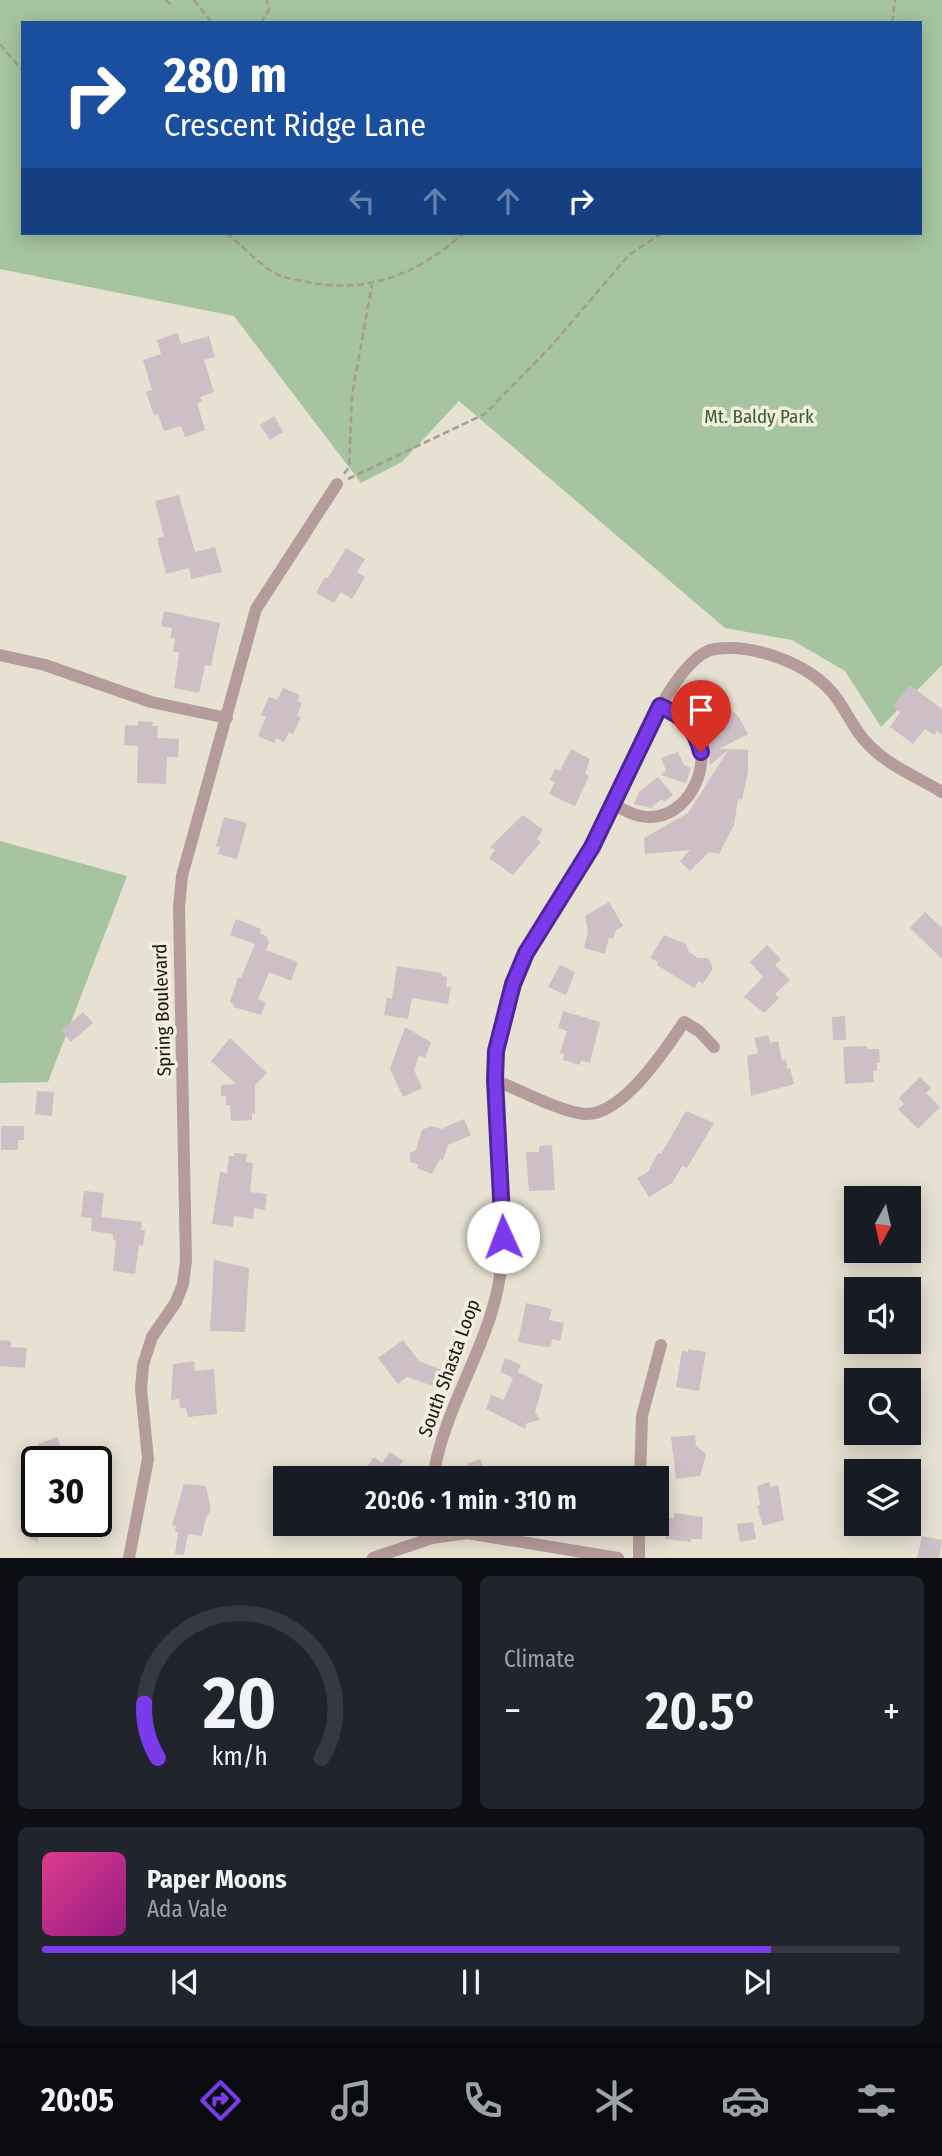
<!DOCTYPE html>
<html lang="en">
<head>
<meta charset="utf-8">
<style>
  :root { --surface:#171b24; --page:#20242c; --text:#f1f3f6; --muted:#9ea1a6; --line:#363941; --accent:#7c3aed }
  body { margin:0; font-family:"Fira Sans Condensed",sans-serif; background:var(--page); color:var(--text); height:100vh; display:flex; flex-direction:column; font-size:26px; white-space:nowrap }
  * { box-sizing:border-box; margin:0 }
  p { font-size:23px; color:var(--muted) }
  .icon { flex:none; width:38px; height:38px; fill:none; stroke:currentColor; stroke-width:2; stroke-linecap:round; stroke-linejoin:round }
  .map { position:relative; height:1558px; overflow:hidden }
  .details { display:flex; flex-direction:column; gap:18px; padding:18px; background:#0d0f14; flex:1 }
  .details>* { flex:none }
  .guide { position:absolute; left:21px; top:21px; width:901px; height:214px; border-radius:0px; box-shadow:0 4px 18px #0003; background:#1a4fa0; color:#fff; overflow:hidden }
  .needle { width:46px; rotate:188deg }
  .fabs { position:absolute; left:844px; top:1186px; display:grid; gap:14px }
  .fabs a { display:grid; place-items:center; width:77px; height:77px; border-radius:0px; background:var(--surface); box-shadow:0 4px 18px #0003; font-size:35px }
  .speed { position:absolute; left:21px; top:1446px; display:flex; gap:14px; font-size:35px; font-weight:700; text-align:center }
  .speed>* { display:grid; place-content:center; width:91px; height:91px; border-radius:50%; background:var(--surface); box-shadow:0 4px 18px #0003; line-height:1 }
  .speed .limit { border:4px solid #111; border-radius:10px; background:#fff; color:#111 }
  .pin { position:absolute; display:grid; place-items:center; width:60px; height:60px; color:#fff; margin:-72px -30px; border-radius:50% 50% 50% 0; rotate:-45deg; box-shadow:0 0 7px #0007 }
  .pin .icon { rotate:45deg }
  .me { position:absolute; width:77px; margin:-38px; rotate:358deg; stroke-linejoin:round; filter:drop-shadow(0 0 5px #0008) }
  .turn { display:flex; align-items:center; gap:24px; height:147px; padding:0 28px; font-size:32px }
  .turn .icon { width:91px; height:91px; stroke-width:2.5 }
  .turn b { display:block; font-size:49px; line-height:60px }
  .lanes { display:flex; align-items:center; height:66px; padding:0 28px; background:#0003; justify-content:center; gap:35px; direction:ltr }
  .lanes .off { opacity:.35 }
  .big { font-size:52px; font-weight:600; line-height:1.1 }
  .details .widget { flex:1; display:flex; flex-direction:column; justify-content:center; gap:10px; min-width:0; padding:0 24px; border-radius:10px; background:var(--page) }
  .details .dial { align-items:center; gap:0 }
  .dial svg { height:182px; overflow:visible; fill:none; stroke:var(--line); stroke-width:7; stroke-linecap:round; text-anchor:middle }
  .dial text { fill:var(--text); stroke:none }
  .song { display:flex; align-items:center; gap:21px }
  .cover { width:84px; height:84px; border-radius:10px; background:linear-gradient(135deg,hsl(330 70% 55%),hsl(310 70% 35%)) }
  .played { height:7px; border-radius:4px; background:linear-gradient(90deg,var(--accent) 85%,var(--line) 85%) }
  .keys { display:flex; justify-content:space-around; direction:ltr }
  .heat { display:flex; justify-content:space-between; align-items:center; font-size:38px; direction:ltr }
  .details .tiles { flex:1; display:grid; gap:18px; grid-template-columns:1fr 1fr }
  .widget:last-child { grid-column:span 2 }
  .trip { position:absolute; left:273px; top:1466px; width:396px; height:70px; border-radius:0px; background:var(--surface); box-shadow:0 4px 18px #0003; font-weight:600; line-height:70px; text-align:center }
  .tabs { display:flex; height:112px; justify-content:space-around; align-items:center; background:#090b0e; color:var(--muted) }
  .tabs .icon { width:49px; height:49px }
  .tabs .active { color:var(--accent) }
  .tabs b { font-size:32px; color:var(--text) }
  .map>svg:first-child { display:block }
  .green { fill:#a6c49f; fill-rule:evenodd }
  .building { fill:#cebec6 }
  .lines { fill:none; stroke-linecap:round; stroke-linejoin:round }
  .path { stroke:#a29e91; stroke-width:2.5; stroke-dasharray:7 3.5; stroke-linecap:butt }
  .minor { stroke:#b59b99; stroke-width:12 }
  .route-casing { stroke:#51269a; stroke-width:18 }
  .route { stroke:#7c3aed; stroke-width:12 }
  .labels { text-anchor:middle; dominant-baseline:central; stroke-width:7; stroke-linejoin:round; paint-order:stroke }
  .park-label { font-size:19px; fill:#336128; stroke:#f3eedf }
  .street-label { font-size:19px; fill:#191711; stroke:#f3eedf }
</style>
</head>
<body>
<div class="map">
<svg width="942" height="1558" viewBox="0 0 942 1558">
  <rect width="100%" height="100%" fill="#e6e1d1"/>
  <!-- green -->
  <path class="green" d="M0,0H942V665L881,727L845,671L792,640L725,628L459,401L402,462L361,483L234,316L0,269ZM23,23H920V233H23Z
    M0,841L127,876L48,1082L0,1083Z"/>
  <!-- building -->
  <path class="building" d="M178,333L181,344L209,336L215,357L204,360L214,392L200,397L202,402L197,403L205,430L185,437L181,426L164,431L158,414L154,416L146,392L152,390L143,360L161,354L157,340Z
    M274,416L283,432L270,440L260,425Z
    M179,495L195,552L215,547L222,572L191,579L189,568L166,574L157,538L164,536L155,501Z
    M346,548L365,559L357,572L365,577L352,599L341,592L334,603L316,593L325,577L328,578Z
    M164,611L220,623L211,666L205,665L199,693L174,688L179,653L173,651L175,639L170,638L172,628L161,626Z
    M910,685L942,709V735L937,731L934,735L925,729L913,744L890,727L900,712L893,707Z
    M283,688L300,695L297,701L302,703L297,716L301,717L293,734L289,732L284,742L276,738L274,743L258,736L266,717L261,715L269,697L277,700Z
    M712,691L738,716L748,734L719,749H729L710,765L707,739L723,733L700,712L695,718L683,708L691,699L698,706Z
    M138,721L153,722L152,726H158L157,738L179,739L178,757H167L166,784L137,783L138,746L124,745L125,725L138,726Z
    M571,749L590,759L585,774L589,776L575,806L549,794L555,782L550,780L555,769L560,771Z
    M729,749L748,750V772L742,800L738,799L734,825L719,854L709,852L690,871L680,861L690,850L645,854L644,838L688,813Z
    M678,752L684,765L691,768L686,783L661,775L666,770L661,758Z
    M658,777L673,795L664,802L662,799L651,808L634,804L639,792Z
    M523,815L543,830L537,839L541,842L513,875L489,858L495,850L490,847Z
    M224,817L247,823L237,859L218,854L220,847L216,846Z
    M609,902L623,926L616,930L613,939L609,937L605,954L584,948L588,931L585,916Z
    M925,912L942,928V959L910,928Z
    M236,919L261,929L260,933L266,936L269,942L266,950L298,962L291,981L269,972L258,999L266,1002L261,1015L233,1007L234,1004L230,1002L238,977L241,978L255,944L230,935Z
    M664,935L686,944L689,952L698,958H708L713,968L703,984L699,981L694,988L657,965L658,962L650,958Z
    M767,945L781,959L775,965L790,980L775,994L779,998L764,1013L744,997L763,977L750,962Z
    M560,965L575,972L566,995L548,987Z
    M397,966L442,973V976L447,977L446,987H451L448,1004L412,998L408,1019L384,1015L387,998L392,999Z
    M563,1011L600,1022L590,1063L581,1060L580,1065L563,1060L564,1054L560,1053L567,1031L558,1028Z
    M83,1012L93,1023L71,1042L61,1031Z
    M845,1016L846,1040H833L832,1017Z
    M405,1027L431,1042L425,1058L419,1055L414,1070L422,1088L403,1097L390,1069Z
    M768,1035L770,1043L778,1041L782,1061L786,1060L787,1069L790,1068L794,1084L751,1096L747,1056L758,1053L754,1038Z
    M230,1038L267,1073L255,1085V1113H252V1120L231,1121L230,1105H226V1096H221V1085L236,1084L211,1061Z
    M867,1046V1049H879L880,1063H877V1071H873L874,1082L845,1084L843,1047Z
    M920,1077L931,1088L926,1093L940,1107L918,1129L898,1109L904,1104L899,1098Z
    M37,1091L54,1092L52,1116L35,1114Z
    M686,1111L714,1123L687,1168L682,1166L672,1183L649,1197L637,1178L648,1172L658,1153L661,1154Z
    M464,1119L471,1135L448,1145L443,1160L440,1159L432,1174L417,1168L418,1164L410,1162V1153L416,1150L422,1130L431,1126L441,1129Z
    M1,1126H24V1140H18V1150H1Z
    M552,1145L555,1190L529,1191L526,1152H539V1146Z
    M234,1153L247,1154L246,1162L253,1163L250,1192L267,1194L265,1210L254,1208L253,1219L234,1216L233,1227L212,1224L220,1172L227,1173L229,1156H234Z
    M84,1191L104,1193L101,1217L142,1222L141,1230H145L143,1246L139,1245L135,1274L113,1271L116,1241L113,1240V1234L91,1231L92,1218L81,1217Z
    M214,1260L249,1268L245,1332L210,1331Z
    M526,1303L552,1309L549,1320L564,1323L560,1341L552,1339L551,1346L545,1347L518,1342Z
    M0,1340L11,1341V1347L27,1348L25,1368L0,1366Z
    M403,1340L419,1361L442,1370L436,1387L407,1377L398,1384L378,1358Z
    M688,1349L706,1352L699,1391L676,1387L682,1351L688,1352Z
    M505,1358L521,1365L518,1372L543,1385L535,1412L540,1420L527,1423L525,1429L486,1409L491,1395L504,1400L513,1378L500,1372Z
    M194,1361L195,1371L214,1369L217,1414L188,1417L186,1408H180L179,1399L171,1400L173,1364Z
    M695,1435L696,1446L706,1454L700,1476L676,1479L671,1437Z
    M57,1437L67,1461H45L38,1444Z
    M390,1452L403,1461L390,1479H359L374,1457L382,1463Z
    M480,1459L488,1479H472L467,1464Z
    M26,1476L37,1478V1504L22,1502Z
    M769,1482L771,1487L778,1485L784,1520L763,1526L757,1506L760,1505L757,1486Z
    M184,1484L206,1486L211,1510L206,1518L202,1536L188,1534L184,1555L175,1554L178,1532H175L176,1526L172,1525Z
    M674,1513L703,1517L702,1539H691V1542L665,1539V1518H674Z
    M30,1521H46L37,1542L24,1536Z
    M753,1522L756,1539L740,1542L737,1524Z
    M922,1536L942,1540L939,1558H917Z"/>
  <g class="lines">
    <!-- path -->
    <path class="path" d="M165,0L170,4L171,0
      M194,0L212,23
      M261,23L269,10L267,0
      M892,23L895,0
      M0,44L23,71
      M226,233C241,244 264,270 281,276C288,279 299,280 307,282C369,294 418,274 464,233
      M344,474L349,467L352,395L372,285
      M348,479L485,414L552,345L629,255L662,233"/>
    <!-- minor -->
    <path class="minor" d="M0,655L45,665L151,702L227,718
      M614,805C625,810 637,818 650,817C687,817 712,769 697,736C690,720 674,712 660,706
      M495,1080C517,1089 563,1113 585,1114C622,1116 666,1049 684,1022L699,1031L714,1047
      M433,1479C442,1412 485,1353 498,1287C513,1210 488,1133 496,1055C499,1025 509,991 521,964C539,922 570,886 592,847C616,805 669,655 715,649C753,644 804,662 830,690C845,706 852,728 867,743C887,765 917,777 942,792
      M640,1479L642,1416L661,1345
      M656,1490L661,1491
      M129,1558L148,1459L141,1389L143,1365L152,1337L176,1302L183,1284L186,1261L179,908L182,876L256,609L337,484
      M373,1558L432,1538L467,1533L618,1558
      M639,1558V1524"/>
  </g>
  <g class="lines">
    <defs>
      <path id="route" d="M503,1237L495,1080L496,1051L513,984L526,953L592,847L660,706C683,716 695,727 701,752"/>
    </defs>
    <!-- route casing -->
    <use href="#route" class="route-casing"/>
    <!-- route -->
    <use href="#route" class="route"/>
  </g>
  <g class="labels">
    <!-- park labels -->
    <g class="park-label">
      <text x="759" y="416">Mt. Baldy Park</text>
    </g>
    <!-- street labels -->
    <g class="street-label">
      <text transform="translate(162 1010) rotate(-92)">Spring Boulevard</text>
      <text transform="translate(449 1368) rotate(-70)">South Shasta Loop</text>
    </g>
  </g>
</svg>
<div class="fabs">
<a><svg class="needle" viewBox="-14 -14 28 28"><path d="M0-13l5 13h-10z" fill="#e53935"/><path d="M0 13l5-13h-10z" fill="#9ea1a6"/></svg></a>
<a><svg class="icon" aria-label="sound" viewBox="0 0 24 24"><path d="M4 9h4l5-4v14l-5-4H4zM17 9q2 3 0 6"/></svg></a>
<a><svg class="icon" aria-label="search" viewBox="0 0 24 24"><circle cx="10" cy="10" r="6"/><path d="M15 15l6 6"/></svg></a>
<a><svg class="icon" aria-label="layers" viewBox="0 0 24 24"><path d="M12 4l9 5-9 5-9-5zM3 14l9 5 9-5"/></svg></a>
</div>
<div class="speed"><div class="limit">30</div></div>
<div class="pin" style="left:701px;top:752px;background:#d93025"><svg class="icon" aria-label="arrive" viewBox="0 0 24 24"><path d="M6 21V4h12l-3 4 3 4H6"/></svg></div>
<svg class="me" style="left:503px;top:1237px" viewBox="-20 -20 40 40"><circle r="19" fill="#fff"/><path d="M0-13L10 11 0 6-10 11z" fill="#7c3aed"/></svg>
<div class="trip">20:06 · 1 min · 310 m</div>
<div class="guide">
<div class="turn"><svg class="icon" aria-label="right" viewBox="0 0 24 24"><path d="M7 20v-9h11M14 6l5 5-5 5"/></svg><div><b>280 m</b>Crescent Ridge Lane</div></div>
<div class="lanes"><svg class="icon off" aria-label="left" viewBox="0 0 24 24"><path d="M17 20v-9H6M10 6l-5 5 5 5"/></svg><svg class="icon off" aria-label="ahead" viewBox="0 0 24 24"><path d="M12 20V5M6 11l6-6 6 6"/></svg><svg class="icon off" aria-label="ahead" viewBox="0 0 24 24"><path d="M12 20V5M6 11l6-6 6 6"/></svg><svg class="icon" aria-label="right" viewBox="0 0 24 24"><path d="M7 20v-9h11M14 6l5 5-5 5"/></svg></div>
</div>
</div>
<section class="details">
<div class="tiles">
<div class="widget dial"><svg viewBox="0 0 100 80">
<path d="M14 69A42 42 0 1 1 86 69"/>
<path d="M14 69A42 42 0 0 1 8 45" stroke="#7c3aed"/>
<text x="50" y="56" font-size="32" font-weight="700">20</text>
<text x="50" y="72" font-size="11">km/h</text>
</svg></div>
<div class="widget"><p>Climate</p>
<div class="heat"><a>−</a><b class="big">20.5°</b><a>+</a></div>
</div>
<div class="widget">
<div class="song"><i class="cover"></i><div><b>Paper Moons</b><p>Ada Vale</p></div></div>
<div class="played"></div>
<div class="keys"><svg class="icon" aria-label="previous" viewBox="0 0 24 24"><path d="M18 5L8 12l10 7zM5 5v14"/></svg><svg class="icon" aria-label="pause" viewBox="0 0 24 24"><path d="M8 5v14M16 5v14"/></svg><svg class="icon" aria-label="next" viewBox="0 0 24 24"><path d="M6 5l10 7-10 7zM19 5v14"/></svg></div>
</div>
</div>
</section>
<nav class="tabs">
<b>20:05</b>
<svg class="icon active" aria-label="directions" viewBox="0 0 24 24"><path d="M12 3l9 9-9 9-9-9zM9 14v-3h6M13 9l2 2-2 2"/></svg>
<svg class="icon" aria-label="music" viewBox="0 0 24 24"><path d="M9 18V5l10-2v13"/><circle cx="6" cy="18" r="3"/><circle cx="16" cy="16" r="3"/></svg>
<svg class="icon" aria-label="phone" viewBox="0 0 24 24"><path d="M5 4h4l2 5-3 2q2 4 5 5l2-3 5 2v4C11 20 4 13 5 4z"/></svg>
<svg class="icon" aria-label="climate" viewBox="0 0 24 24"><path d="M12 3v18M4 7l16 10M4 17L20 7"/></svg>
<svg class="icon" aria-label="car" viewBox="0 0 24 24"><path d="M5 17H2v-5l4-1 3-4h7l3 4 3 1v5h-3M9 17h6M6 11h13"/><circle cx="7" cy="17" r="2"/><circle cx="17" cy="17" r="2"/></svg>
<svg class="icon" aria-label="filters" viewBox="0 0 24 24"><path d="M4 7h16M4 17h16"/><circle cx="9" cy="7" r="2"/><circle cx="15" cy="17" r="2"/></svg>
</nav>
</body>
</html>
